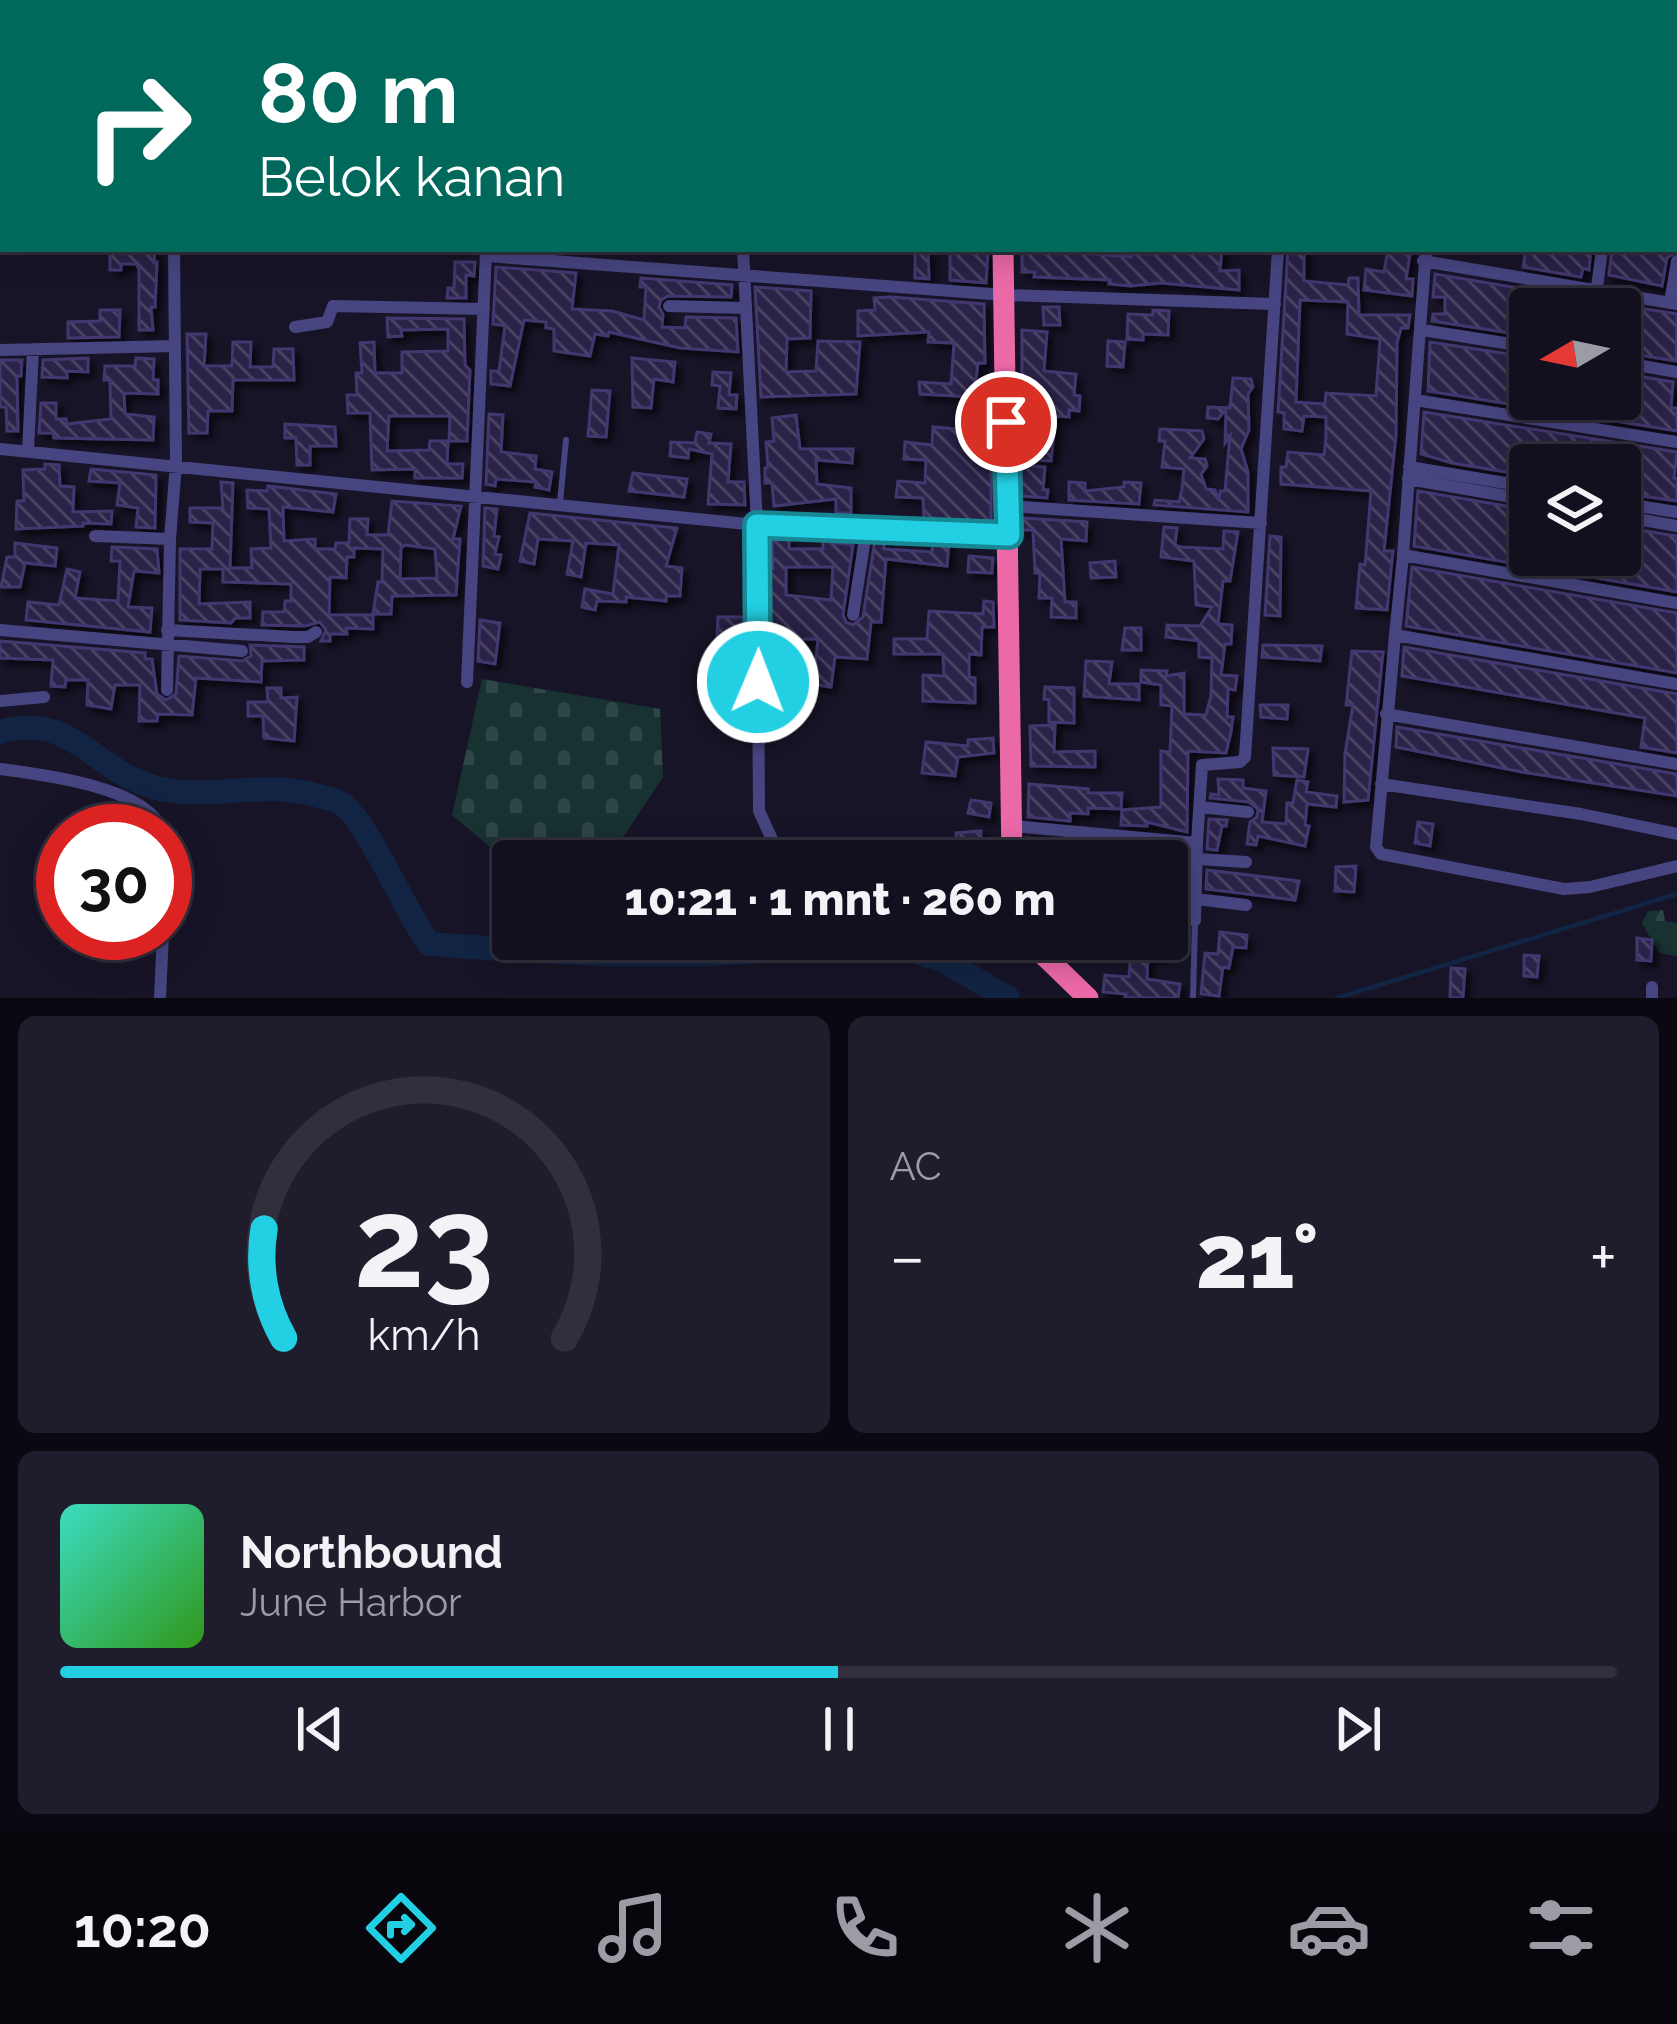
<!DOCTYPE html>
<html lang="id">
<head>
<meta charset="utf-8">
<style>
  :root { --surface:#120f1e; --page:#1f1d2b; --text:#f1f3f6; --muted:#9c9ca4; --line:#312f3c; --accent:#23d0e3 }
  body { margin:0; font-family:Raleway,sans-serif; background:var(--page); color:var(--text); height:100vh; display:flex; flex-direction:column; font-size:45px; white-space:nowrap }
  * { box-sizing:border-box; margin:0 }
  p { font-size:39px; color:var(--muted) }
  .icon { flex:none; width:66px; height:66px; fill:none; stroke:currentColor; stroke-width:2; stroke-linecap:round; stroke-linejoin:round }
  .map { position:relative; height:998px; overflow:hidden }
  .drawer { display:flex; flex-direction:column; gap:18px; padding:18px; background:#0a0810; flex:1 }
  .drawer>* { flex:none }
  .top-card { position:absolute; left:0px; top:0px; width:1677px; height:252px; box-shadow:0 6px 30px #0003,0 0 0 3px var(--line); background:#00695c; color:#fff; overflow:hidden }
  .needle { width:78px; rotate:261deg }
  .tools { position:absolute; left:1509px; top:288px; display:grid; gap:24px }
  .tools a { display:grid; place-items:center; width:132px; height:132px; border-radius:12px; background:var(--surface); box-shadow:0 6px 30px #0003,0 0 0 3px var(--line); font-size:60px }
  .speed { position:absolute; left:36px; top:804px; display:flex; gap:24px; font-size:60px; font-weight:700; text-align:center }
  .speed>* { display:grid; place-content:center; width:156px; height:156px; border-radius:50%; background:var(--surface); box-shadow:0 6px 30px #0003,0 0 0 3px var(--line); line-height:1 }
  .speed .limit { border:18px solid #d22; background:#fff; color:#111 }
  .pin { position:absolute; display:grid; place-items:center; width:102px; height:102px; color:#fff; margin:-51px; border:6px solid #fff; border-radius:50%; box-shadow:0 3px 12px #0007 }
  .me { position:absolute; width:132px; margin:-66px; rotate:1deg; stroke-linejoin:round; filter:drop-shadow(0 0 9px #0008) }
  .turn { display:flex; align-items:center; gap:42px; height:252px; padding:0 60px; font-size:54px }
  .turn .icon { width:156px; height:156px; stroke-width:2.5 }
  .turn b { display:block; font-size:84px; line-height:102px }
  .big { font-size:90px; font-weight:800; line-height:1.1 }
  .drawer .tile { flex:1; display:flex; flex-direction:column; justify-content:center; gap:18px; min-width:0; padding:0 42px; border-radius:18px; background:var(--page) }
  .drawer .dial { align-items:center; gap:0 }
  .dial svg { height:312px; overflow:visible; fill:none; stroke:var(--line); stroke-width:7; stroke-linecap:round; text-anchor:middle }
  .dial text { fill:var(--text); stroke:none }
  .song { display:flex; align-items:center; gap:36px }
  .cover { width:144px; height:144px; border-radius:18px; background:linear-gradient(135deg,hsl(170 70% 55%),hsl(110 70% 35%)) }
  .played { height:12px; border-radius:6px; background:linear-gradient(90deg,var(--accent) 50%,var(--line) 50%) }
  .keys { display:flex; justify-content:space-around; direction:ltr }
  .heat { display:flex; justify-content:space-between; align-items:center; font-size:66px; direction:ltr }
  .drawer .tiles { flex:1; display:grid; gap:18px; grid-template-columns:1fr 1fr }
  .tile:last-child { grid-column:span 2 }
  .trip { position:absolute; left:492px; top:840px; width:696px; height:120px; border-radius:12px; background:var(--surface); box-shadow:0 6px 30px #0003,0 0 0 3px var(--line); font-weight:800; line-height:120px; text-align:center }
  .menu { display:flex; height:192px; justify-content:space-around; align-items:center; background:#07060c; color:var(--muted) }
  .menu .icon { width:84px; height:84px }
  .menu .active { color:var(--accent) }
  .menu b { font-size:54px; color:var(--text) }
  .map>svg:first-child { display:block }
  .forest { fill:url(#forest-firs) }
  .cemetery { fill:url(#cemetery-stones) }
  .lines { fill:none; stroke-linecap:round; stroke-linejoin:round }
  .stream { stroke:#122443; stroke-width:4.5 }
  .river { stroke:#122443; stroke-width:24 }
  .building { fill:url(#building-back-hatch); stroke:#423770; stroke-width:3; fill-rule:evenodd; filter:url(#shadow) }
  .lane { stroke:#474581; stroke-width:6 }
  .street { stroke:#474581; stroke-width:12 }
  .highway { stroke:#ec69a8; stroke-width:21 }
  .route-casing { stroke:#178794; stroke-width:30 }
  .route { stroke:#23d0e3; stroke-width:21 }
</style>
</head>
<body>
<div class="map">
<svg width="1677" height="998" viewBox="0 0 1677 998">
  <defs>
    <pattern id="forest-firs" width="22" height="20" patternUnits="userSpaceOnUse" patternTransform="scale(3)"><rect width="22" height="20" fill="#183231"/><path d="M5 1l3.5 6h-7zM16 11l3.5 6h-7z" fill="#2e4646"/></pattern>
    <pattern id="cemetery-stones" width="16" height="16" patternUnits="userSpaceOnUse" patternTransform="scale(3)"><rect width="16" height="16" fill="#183231"/><path d="M2 7V4a2 2 0 0 1 4 0v3zM10 15v-3a2 2 0 0 1 4 0v3z" fill="#2e4646"/></pattern>
    <pattern id="building-back-hatch" width="6" height="6" patternUnits="userSpaceOnUse" patternTransform="scale(3)"><rect width="6" height="6" fill="#2a2247"/><path d="M-1 5l2 2M0 0l6 6M5-1l2 2" fill="none" stroke="#494262"/></pattern>
    <filter id="shadow"><feDropShadow dx="5.5" dy="5.5" stdDeviation="3" flood-color="#0009"/></filter>
  </defs>
  <rect width="100%" height="100%" fill="#181428"/>
  <!-- forest -->
  <path class="forest" d="M1663,910L1665,921L1677,923V956L1659,953L1642,923L1648,911Z"/>
  <!-- cemetery -->
  <path class="cemetery" d="M482,679L660,709L663,777L607,861H513V866L452,815Z"/>
  <g class="lines">
    <!-- stream -->
    <path class="stream" d="M1337,998L1677,894"/>
    <!-- river -->
    <path class="river" d="M0,732C68,711 93,768 150,786C203,803 261,779 315,795C322,797 335,799 341,803C370,825 404,910 429,944C573,955 722,963 865,939
      M873,939L942,960L1008,998"/>
  </g>
  <!-- building -->
  <path class="building" d="M155,249L154,262H157L155,307H151L153,330H139V269L136,264H121V270H110V251Z
    M1037,249L1131,257V254H1151L1150,249H1222L1220,271L1239,270V290L1161,283L1131,286L1109,284L1110,280L1034,277L1035,272H1022V253Z
    M1288,249H1304V281L1348,285L1349,278H1358L1359,315H1410L1408,328H1401L1397,343L1396,435L1384,551H1393L1387,610L1356,608L1360,564L1365,565L1366,554L1371,491L1281,484V467H1286L1288,452L1324,455L1326,437V417L1304,416L1302,431L1284,429V413L1278,412ZM1300,300L1348,302L1347,334L1380,339L1376,396L1326,393L1325,404L1296,402Z
    M1388,249H1411L1406,279H1413L1412,296L1364,290L1366,269L1384,272Z
    M1526,249H1591L1589,270L1583,268L1581,277L1523,267Z
    M1612,249H1677V251L1667,258L1662,286L1609,275Z
    M950,250L988,253L986,283L950,280Z
    M915,251H928L929,279L915,278Z
    M455,262H475L474,276L466,275V298H447L448,288H454Z
    M496,267L576,273L572,309L612,311L644,320L646,287H640L641,278L732,285L731,297L668,296L661,300L659,307L663,314L662,327L685,328L686,317L736,318L738,352L680,348L609,332L608,336L595,334L590,356L554,351V329L546,328V322L524,320L510,386L491,384V371H499L505,326L493,324Z
    M1435,274L1601,302L1600,309H1530V336L1432,321L1433,314H1445V297H1433Z
    M755,287L811,291L810,338L787,339L786,372L816,371L818,341L860,342L856,394L761,397Z
    M891,297L984,304L985,363H978L974,397L920,394L919,382L951,384L954,343L928,342L929,332L858,336V311L875,310L874,298Z
    M1620,305L1677,314L1676,361L1620,352Z
    M1043,307H1059L1060,325H1044Z
    M100,310H120L119,337L68,338V322L100,321Z
    M1153,310L1169,311L1168,335L1143,334V340L1127,339L1128,314L1153,315Z
    M387,318L464,319L465,365L470,370L467,441H449L450,416H389L387,451L429,450L430,441H448L447,464H463L462,478H415V469L372,470L370,413H348L347,395H357L356,373H362L360,343L374,342L375,373H402V352L448,351V329L401,330L402,336L388,337Z
    M1022,330L1047,332L1044,371L1076,374L1074,395L1080,396L1079,411L1069,410V417L1056,416L1051,461L1036,460L1043,411L1022,410Z
    M187,334H206L204,366H232L233,342H251L250,367H273L274,349H293L294,380H233L232,411H208L207,433H189Z
    M1108,341L1125,342L1123,367L1107,366Z
    M1430,342L1528,357L1530,399H1620V373L1673,382L1671,408H1677V431L1428,391Z
    M88,358V372L67,371V378L42,377L43,360Z
    M136,358L154,359L153,380H158V394L124,393L125,414L154,417L153,440L54,438L53,433H39L41,403H56V419H66L67,424L111,419L110,380H104L105,366H135Z
    M632,358L675,362L673,382L654,379L651,408L633,407Z
    M0,360H22L21,376H17L18,431H7L6,407H0Z
    M713,372L731,373L729,395H737L736,409L718,408L720,386L712,385Z
    M1233,378L1251,379L1253,387L1248,394L1249,430L1241,449L1248,472V512L1154,505L1155,500L1179,502L1182,489L1184,469L1162,467L1165,441H1159L1160,429L1202,431L1204,439L1190,458L1205,459L1207,466L1201,474L1206,489L1215,490L1219,501L1220,491H1225L1230,436L1225,443L1226,409L1218,419L1207,418L1208,407L1230,408Z
    M592,390L610,391L606,437L588,436Z
    M1424,412L1677,452L1674,478L1677,479V501L1620,493V465H1530V476L1452,463L1421,454Z
    M489,414L503,415L501,452L536,456L535,469L552,472L549,490L535,487L536,482L496,479L495,486L486,484Z
    M796,415L800,449H853L852,463L816,460L817,484L851,488V513H836V499L774,506L772,483H765V468L768,467L766,442L774,441L772,418Z
    M968,421L991,423V524L924,519L923,498L896,497L898,481L925,483L926,460L904,459L905,442L932,445L933,427L967,430Z
    M285,424L335,427L336,446H310V465H297L296,438H285Z
    M697,432L711,434L709,443L731,444L728,482H744L745,505L708,504L712,454L689,449L688,458L670,456L671,442L695,443Z
    M45,464L59,465L60,486L74,487L73,512L112,511L111,524L83,523V526L16,529L17,501H24L23,470L45,469Z
    M1021,465L1045,467L1043,490H1048L1047,498L1022,496Z
    M91,469L156,475L155,528L136,527L138,508L117,505L120,483L89,481Z
    M633,473L687,479L684,497L629,491Z
    M221,482L233,483L230,568H252L251,549L271,548L269,509L248,508L247,490L267,491L268,486L336,494L333,512L283,507L284,541L315,539V549H335L336,543H349L350,519H368L367,535H388L392,501L461,506L453,539H460L456,595L392,596L391,614H373L378,582H382L383,549L354,548V557H347L346,578L330,577L329,615H373V629L346,628L347,634H330V641H321L326,630L320,622L305,626L262,625L263,612H284L285,601H291V584L223,582V569H200L199,604L250,602V618H235L231,623L180,620V549H212L213,523L190,522V508H223ZM405,545L435,549L437,578L400,579L401,548Z
    M1069,482L1085,483V491L1124,487V482L1141,483L1139,504L1069,500Z
    M1418,491L1530,510V555H1571L1620,565V527L1677,536V592L1414,546Z
    M485,508L497,509L494,536L499,537L495,554L501,555L498,569L483,566Z
    M530,513L677,528L666,566L682,568L680,596H666V601L626,597V602L597,601L595,610L582,607L585,589L613,594L619,545L586,543L581,577L567,574L573,541L538,539L534,564L520,561Z
    M1022,518L1087,522L1086,541L1061,539L1065,602H1076V618L1051,617L1052,598H1039L1040,573H1035L1033,530H1022Z
    M1164,527L1177,528L1175,545L1181,547L1223,549L1224,531L1238,532L1230,581H1223L1218,624L1232,625L1231,644H1225L1221,675L1237,676L1235,690L1228,689L1227,717H1233L1231,732L1226,753L1188,751L1187,832L1147,822V826L1121,825L1122,810L1161,807V751L1170,752L1172,706L1161,705V685L1141,682V670L1167,671L1166,676L1184,673V714L1206,715L1211,696L1212,658L1199,657V641L1166,637L1167,625L1200,626L1212,607L1196,605L1194,561L1161,557Z
    M1270,536L1281,537L1280,616L1265,615Z
    M772,539H789V549H823V541L853,545L843,615L846,622L853,625L863,617L875,540L884,541V549L932,552L933,542L949,543L947,566L886,559L881,622H871L867,659L835,657L831,687L803,683L778,689L776,657L768,658V567L773,568ZM786,567H833L831,600L786,595ZM791,639H818L815,668L795,671Z
    M15,543L57,548L55,566L25,563L20,587H1L7,557H15Z
    M112,547L157,549L159,573L134,571L128,607L152,608L150,632L26,620L28,602L59,605L67,569L80,572L75,598L118,601L120,561H111Z
    M969,556L993,558L992,573L968,572Z
    M1115,561L1116,577L1091,578L1090,563Z
    M1412,567L1677,613V673L1406,626Z
    M984,601L993,602L994,627H982L981,655L969,654V677L975,678V703L923,701V675L944,676L943,654H894V639H927L929,611L983,614Z
    M718,617H747V638L717,640Z
    M480,620L500,623L495,664L478,661Z
    M1125,628H1141V650H1122Z
    M0,641L145,653V659H152L157,694L166,700L176,694L179,656L242,661L251,656L250,645L304,647V660L262,661L261,682L196,678L192,715L158,714L157,721H139L140,685H115L111,709L87,705L88,680H66L65,687L51,686L53,660L0,658Z
    M1263,645L1322,646L1320,661L1262,657Z
    M1404,647L1677,694V753L1641,747L1645,718L1402,676Z
    M1352,651L1383,652L1368,800L1344,802L1345,754L1353,705H1346Z
    M1086,661L1112,662L1109,684H1139V700L1084,696Z
    M1045,687L1074,688V723L1049,722V700L1044,699Z
    M267,688H281V698L297,697L294,741L264,738L263,716H248V702H268Z
    M1260,705H1288L1287,719L1261,717Z
    M1055,725L1054,752L1095,751V767L1031,766L1030,726Z
    M1397,727L1677,774V796L1522,772L1396,747Z
    M993,738L994,753L958,757L955,776L922,773L926,742L968,746V740Z
    M1273,748L1308,749L1304,777L1274,775Z
    M1218,779L1243,780V788L1266,791L1262,822L1286,824L1287,803H1293L1297,780L1308,782L1306,792L1337,796L1336,807L1307,804L1305,825L1309,826L1305,846L1258,836L1256,845L1247,844L1250,822L1257,817L1258,809L1249,802L1210,798L1211,794L1219,795Z
    M1029,784L1088,789V793H1122L1121,809L1088,808V814L1070,813V821L1028,817Z
    M971,800L991,803L989,817L968,813Z
    M1209,819L1227,820L1226,826H1222L1217,850L1207,849Z
    M1418,822L1433,824L1430,846L1415,843Z
    M981,831L980,861H958L956,833Z
    M1027,838L1147,849L1146,861H1106L1107,851L1072,846L1070,860L1027,861Z
    M1165,851L1186,853L1185,909H1169Z
    M1356,866L1354,892L1335,891L1336,867Z
    M1207,870L1299,881L1295,900L1206,889Z
    M1220,932L1247,935L1246,948L1233,947L1229,968L1223,967L1219,996L1201,994L1205,953L1218,954Z
    M1637,938L1652,940L1651,961L1637,960Z
    M1132,939H1165L1162,958L1148,956L1147,979L1180,984L1178,998H1125L1126,994L1103,992L1105,975L1129,977Z
    M1524,955L1539,956L1537,977L1524,976Z
    M1451,968L1465,969L1463,998H1450Z"/>
  <g class="lines">
    <!-- lane -->
    <path class="lane" d="M560,502L566,440
      M1193,998L1195,923"/>
    <!-- street -->
    <path class="street" d="M172,0V3
      M735,0V3
      M1129,0V3
      M1272,0V3
      M1637,0L1653,3
      M495,3L496,0
      M1509,3L1510,0
      M1576,3V0
      M1674,7H1677
      M0,111L3,110
      M743,249L757,525L759,811L782,861
      M1426,249L1403,555L1677,603
      M486,256L1005,295L1275,304
      M1423,261L1677,304
      M1597,288L1602,249
      M1670,302L1677,261
      M669,306L745,308
      M295,327L327,322L333,306L484,309
      M1422,330L1530,347
      M0,350L175,346
      M1620,362L1677,372
      M1415,400L1677,442
      M0,449L757,525L1009,535
      M28,451L33,349
      M1409,467L1530,487
      M1408,479L1530,500
      M1620,503L1677,512
      M1007,506L1261,523
      M1620,516L1677,526
      M95,536L170,539
      M853,615L866,532
      M0,630L242,651
      M167,630L294,637H308L316,632
      M1395,635L1403,555
      M467,682L486,252
      M1677,684L1395,635L1376,847L1381,854L1564,889L1590,887L1677,866
      M167,690L170,539L176,464L174,249
      M0,701L44,697
      M1386,714L1677,764
      M0,769C40,774 149,787 162,831
      M1381,784L1581,814L1677,834
      M1199,807L1248,812
      M1013,826L1197,843L1202,765L1240,762L1245,757L1278,249
      M165,856V873
      M1197,859L1246,862
      M1196,899L1246,905
      M1167,919L1195,920L1197,843
      M160,998L163,933
      M1652,998V987"/>
    <!-- highway -->
    <path class="highway" d="M232,3L312,0
      M1000,3V0
      M0,5H3
      M1003,249L1012,861
      M1027,939L1088,998"/>
  </g>
  <g class="lines">
    <defs>
      <path id="route" d="M758,682L757,525L1009,535L1006,422"/>
    </defs>
    <!-- route casing -->
    <use href="#route" class="route-casing"/>
    <!-- route -->
    <use href="#route" class="route"/>
  </g>
</svg>
<div class="tools">
<a><svg class="needle" viewBox="-14 -14 28 28"><path d="M0-13l5 13h-10z" fill="#e53935"/><path d="M0 13l5-13h-10z" fill="#9c9ca4"/></svg></a>
<a><svg class="icon" aria-label="layers" viewBox="0 0 24 24"><path d="M12 4l9 5-9 5-9-5zM3 14l9 5 9-5"/></svg></a>
</div>
<div class="speed"><div class="limit">30</div></div>
<div class="pin" style="left:1006px;top:422px;background:#d93025"><svg class="icon" aria-label="arrive" viewBox="0 0 24 24"><path d="M6 21V4h12l-3 4 3 4H6"/></svg></div>
<svg class="me" style="left:758px;top:682px" viewBox="-20 -20 40 40"><circle r="17" fill="#23d0e3" stroke="#fff" stroke-width="3"/><path d="M0-11L8 9 0 5-8 9z" fill="#fff"/></svg>
<div class="trip">10:21 · 1 mnt · 260 m</div>
<div class="top-card">
<div class="turn"><svg class="icon" aria-label="right" viewBox="0 0 24 24"><path d="M7 20v-9h11M14 6l5 5-5 5"/></svg><div><b>80 m</b>Belok kanan</div></div>
</div>
</div>
<section class="drawer">
<div class="tiles">
<div class="tile dial"><svg viewBox="0 0 100 80">
<path d="M14 69A42 42 0 1 1 86 69"/>
<path d="M14 69A42 42 0 0 1 9 41" stroke="#23d0e3"/>
<text x="50" y="56" font-size="32" font-weight="700">23</text>
<text x="50" y="72" font-size="11">km/h</text>
</svg></div>
<div class="tile"><p>AC</p>
<div class="heat"><a>−</a><b class="big">21°</b><a>+</a></div>
</div>
<div class="tile">
<div class="song"><i class="cover"></i><div><b>Northbound</b><p>June Harbor</p></div></div>
<div class="played"></div>
<div class="keys"><svg class="icon" aria-label="previous" viewBox="0 0 24 24"><path d="M18 5L8 12l10 7zM5 5v14"/></svg><svg class="icon" aria-label="pause" viewBox="0 0 24 24"><path d="M8 5v14M16 5v14"/></svg><svg class="icon" aria-label="next" viewBox="0 0 24 24"><path d="M6 5l10 7-10 7zM19 5v14"/></svg></div>
</div>
</div>
</section>
<nav class="menu">
<b>10:20</b>
<svg class="icon active" aria-label="directions" viewBox="0 0 24 24"><path d="M12 3l9 9-9 9-9-9zM9 14v-3h6M13 9l2 2-2 2"/></svg>
<svg class="icon" aria-label="music" viewBox="0 0 24 24"><path d="M9 18V5l10-2v13"/><circle cx="6" cy="18" r="3"/><circle cx="16" cy="16" r="3"/></svg>
<svg class="icon" aria-label="phone" viewBox="0 0 24 24"><path d="M5 4h4l2 5-3 2q2 4 5 5l2-3 5 2v4C11 20 4 13 5 4z"/></svg>
<svg class="icon" aria-label="climate" viewBox="0 0 24 24"><path d="M12 3v18M4 7l16 10M4 17L20 7"/></svg>
<svg class="icon" aria-label="car" viewBox="0 0 24 24"><path d="M5 17H2v-5l4-1 3-4h7l3 4 3 1v5h-3M9 17h6M6 11h13"/><circle cx="7" cy="17" r="2"/><circle cx="17" cy="17" r="2"/></svg>
<svg class="icon" aria-label="filters" viewBox="0 0 24 24"><path d="M4 7h16M4 17h16"/><circle cx="9" cy="7" r="2"/><circle cx="15" cy="17" r="2"/></svg>
</nav>
</body>
</html>
